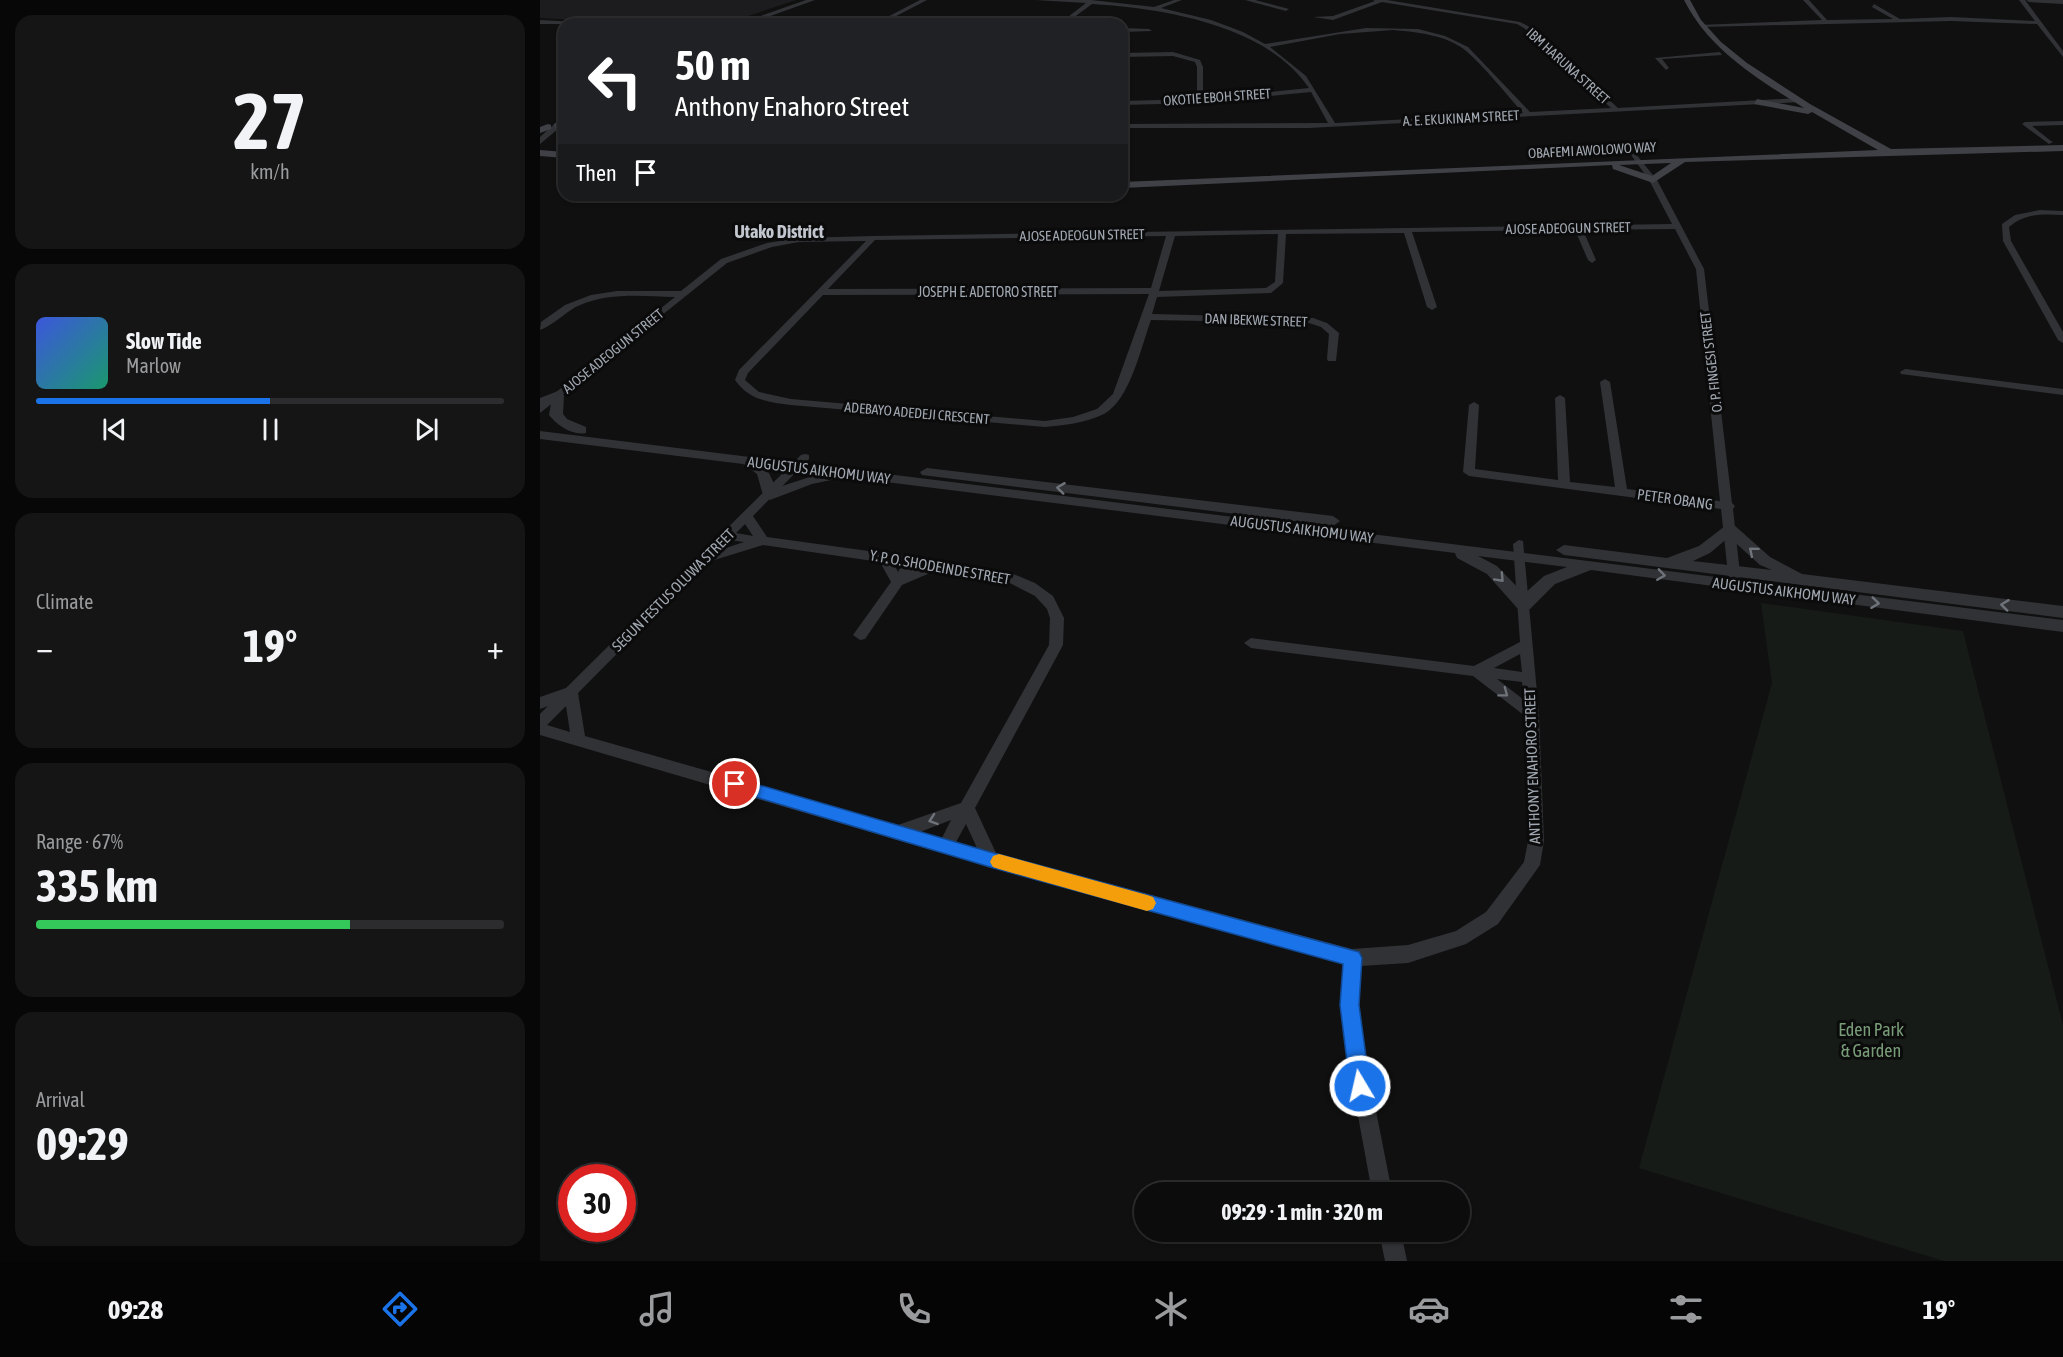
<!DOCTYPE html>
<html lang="en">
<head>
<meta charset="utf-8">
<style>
  :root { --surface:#0c0c0d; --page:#151516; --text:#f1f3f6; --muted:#9a9b9d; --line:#2c2c2e; --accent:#1a73e8 }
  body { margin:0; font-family:"Asap Condensed",sans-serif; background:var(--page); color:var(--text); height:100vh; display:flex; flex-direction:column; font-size:22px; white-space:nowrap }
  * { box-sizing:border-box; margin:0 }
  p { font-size:20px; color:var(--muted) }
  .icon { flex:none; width:33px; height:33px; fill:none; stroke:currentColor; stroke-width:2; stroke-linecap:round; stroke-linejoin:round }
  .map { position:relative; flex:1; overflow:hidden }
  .panel { display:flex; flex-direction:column; gap:15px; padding:15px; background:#070707; width:540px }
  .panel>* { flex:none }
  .banner { position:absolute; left:18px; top:18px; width:570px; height:183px; border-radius:18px; box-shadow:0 2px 4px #0004,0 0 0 2px var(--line); background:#202124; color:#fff; overflow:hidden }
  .speed { position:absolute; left:18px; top:1164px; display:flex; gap:12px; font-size:30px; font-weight:700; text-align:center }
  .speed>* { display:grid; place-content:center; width:78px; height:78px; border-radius:50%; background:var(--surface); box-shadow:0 2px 4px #0004,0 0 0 2px var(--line); line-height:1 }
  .speed .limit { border:9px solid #d22; background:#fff; color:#111 }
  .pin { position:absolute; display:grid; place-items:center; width:51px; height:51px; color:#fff; margin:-26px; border:3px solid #fff; border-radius:50%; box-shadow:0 2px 6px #0007 }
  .me { position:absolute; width:66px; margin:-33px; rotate:351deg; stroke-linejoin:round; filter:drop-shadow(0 0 4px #0008) }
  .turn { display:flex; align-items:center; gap:21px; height:126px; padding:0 18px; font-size:27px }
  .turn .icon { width:78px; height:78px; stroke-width:2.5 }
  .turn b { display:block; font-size:42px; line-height:51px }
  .then { display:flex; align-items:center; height:57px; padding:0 18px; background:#0003; gap:12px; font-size:22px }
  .big { font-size:45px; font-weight:700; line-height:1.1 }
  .panel .card { flex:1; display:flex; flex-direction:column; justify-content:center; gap:9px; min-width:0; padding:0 21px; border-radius:18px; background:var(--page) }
  .panel .dial { align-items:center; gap:0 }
  .dial b { font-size:78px; line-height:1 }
  .song { display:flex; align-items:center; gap:18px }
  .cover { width:72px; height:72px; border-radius:9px; background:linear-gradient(135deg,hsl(230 70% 55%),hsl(160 70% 35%)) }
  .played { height:6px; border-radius:3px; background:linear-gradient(90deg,var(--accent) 50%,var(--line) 50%) }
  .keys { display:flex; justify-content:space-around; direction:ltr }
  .heat { display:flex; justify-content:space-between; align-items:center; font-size:33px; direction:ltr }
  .charge { height:9px; border-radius:4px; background:linear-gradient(90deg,#34c759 67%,var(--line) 0) }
  .trip { position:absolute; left:594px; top:1182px; width:336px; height:60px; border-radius:30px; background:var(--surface); box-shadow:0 2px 4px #0004,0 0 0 2px var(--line); font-weight:700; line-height:60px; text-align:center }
  .tab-bar { display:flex; height:96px; justify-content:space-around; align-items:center; background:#050505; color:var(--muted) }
  .tab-bar .icon { width:42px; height:42px }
  .tab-bar .current { color:var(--accent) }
  .tab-bar b { font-size:27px; color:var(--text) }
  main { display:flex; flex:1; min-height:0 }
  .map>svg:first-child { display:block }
  .built { fill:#1c1c1e }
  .green { fill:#161b17 }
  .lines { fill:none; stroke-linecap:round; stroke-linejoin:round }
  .minor { fill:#313236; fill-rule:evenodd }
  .tertiary { fill:#313236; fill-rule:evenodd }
  .secondary { fill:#3f4146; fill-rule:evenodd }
  .oneway { stroke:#6f737a }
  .route { fill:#1a73e8; stroke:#114b97; stroke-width:1.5 }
  .slow { fill:#f59e0b }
  .labels { text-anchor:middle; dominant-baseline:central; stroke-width:6; stroke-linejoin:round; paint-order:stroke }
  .far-street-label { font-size:14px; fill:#a1a8b1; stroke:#0b0b0c }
  .street-label { font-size:15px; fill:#a1a8b1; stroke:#0b0b0c }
  .far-district-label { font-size:18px; font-weight:bold; fill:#c2c6ce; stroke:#0b0b0c }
  .near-park-label { font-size:18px; fill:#799c78; stroke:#0b0b0c }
</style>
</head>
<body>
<main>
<section class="panel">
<div class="card dial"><b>27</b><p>km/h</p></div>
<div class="card">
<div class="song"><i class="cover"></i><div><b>Slow Tide</b><p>Marlow</p></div></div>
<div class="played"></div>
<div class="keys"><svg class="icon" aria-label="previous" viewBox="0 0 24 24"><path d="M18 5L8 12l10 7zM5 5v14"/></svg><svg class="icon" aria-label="pause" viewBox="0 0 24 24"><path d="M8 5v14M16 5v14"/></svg><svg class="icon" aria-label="next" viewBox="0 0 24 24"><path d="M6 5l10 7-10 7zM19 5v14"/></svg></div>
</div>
<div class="card"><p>Climate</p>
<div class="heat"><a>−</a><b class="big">19°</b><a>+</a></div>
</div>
<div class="card"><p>Range · 67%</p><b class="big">335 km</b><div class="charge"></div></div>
<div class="card"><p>Arrival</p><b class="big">09:29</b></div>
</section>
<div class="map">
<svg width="1523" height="1261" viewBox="0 0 1523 1261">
  <rect width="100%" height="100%" fill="#101011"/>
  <!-- built -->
  <path class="built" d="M0,0H256L184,24H109L0,18Z"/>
  <!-- green -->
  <path class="green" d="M1221,603L1423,631L1523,1025V1261H1404L1099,1168L1232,683Z"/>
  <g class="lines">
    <!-- minor -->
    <path class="minor" d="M380,0H387L341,24H334Z
      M495,0H551L614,7L634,0H642L621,8L671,20L703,32L725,44L826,28L878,29L905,36L928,47L990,112L1071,108L984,28L977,24L842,2L793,20L773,17L793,16L835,1L833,0H847L980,22L988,26L1078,108L1260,98L1263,100L1260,102L769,128H582V124L788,123L771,92L660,103L582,105V101L657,99V67L655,62L633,56L582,57V53L633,52L660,60L663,67V99L769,88C727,25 622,8 552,4L525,24H519L546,3ZM853,30C876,32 906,35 925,50C946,68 964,92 983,113L795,123L766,76L730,47L800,34Z
      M705,0H715L749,9L746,11Z
      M1263,0H1269L1287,20L1353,19L1332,7L1334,4L1360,19L1411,17L1495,21L1479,0H1485L1523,51V57L1497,24L1411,21L1162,27L1159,25L1282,20Z
      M1486,0H1523V4L1489,2Z
      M0,20L36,22L39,24H0Z
      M582,28L609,29L612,31L582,32Z
      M1180,52L1182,55L1122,59L1129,68L1126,70L1115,58Z
      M1523,121V125L1492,126L1511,141L1513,142L1509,144L1482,124L1485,122Z
      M1095,153L1117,180L1164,269L1192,503L1195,506L1193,509L1201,583L1195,587L1189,583L1181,509L929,476L923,472L929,405L934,402L939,405L935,469L1018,480L1015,398L1020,395L1025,398L1030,482L1075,487L1060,382L1065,379L1070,382L1087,489L1180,501L1156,269L1135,229L1043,230L1056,260L1052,263L1048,260L1035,230L872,232L897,307L892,310L887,307L864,233L746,234L743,283L731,293L617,297L612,314L773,318L787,323L799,333L796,361H788L787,359L789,334L781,327L769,323L611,320C601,347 590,400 564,414C546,423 524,425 505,427L251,405C228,402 209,400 195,380L199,370L326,241L259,242L232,247L187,263L0,413V405L135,297C103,296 70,292 40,305C26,311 14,325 0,330L1,322L25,305L51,295L77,291H141L181,259L227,243L259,238L333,236L1132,224L1109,180L1091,155ZM738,234L735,282L726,288L619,291L635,236ZM626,236L611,288L288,289L335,240ZM609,294L573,394L557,409L533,417L505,421L251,399L219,392L205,380L208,373L283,295Z
      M1500,210L1523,211V215C1503,214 1485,213 1469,227L1471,241L1523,332V343L1518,340L1463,241L1462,224L1475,215Z
      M1365,369L1523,389V395L1361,374L1360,372Z
      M265,454L269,455V459L213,516L227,537L372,557L471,573L495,583L513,596L524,618L523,645L435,808L456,853L812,949L868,945L916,931L946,912L984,862L988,841L985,716L933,676L711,648L704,643L711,638L934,666L980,642L973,544L979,540L983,541L999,714L1004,841L1000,865L958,924L926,944L868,963L821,966L819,1005L822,1040L852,1192H832L804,1040L801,1005L803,964L405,854L0,735V714L8,706L0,709V697L26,688L261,455ZM205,524L213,536L196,533ZM189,540L204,542L180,550ZM223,545L340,562L351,582L313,635L320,640L325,639L362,585L397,570L464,580L495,596L507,609L510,618L509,645L421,803L358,825L45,736L38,693L168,562ZM354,564L362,565L358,572ZM980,654L982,672L954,668ZM957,679L982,682L984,700ZM26,706L30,732L7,725ZM411,820L402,838L380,832ZM426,824L437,848L416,842Z
      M839,1232H861L867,1261H845Z"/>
    <!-- tertiary -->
    <path class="tertiary" d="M266,0H275L208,24H198Z
      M21,118H24V124L0,144V137Z
      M18,391L24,395L23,414L27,419L46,427V433C32,436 17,425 9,415L11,403L0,407V398Z
      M0,431L1523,620V632L1051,570L1015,584L990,609H978L947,574L917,558L915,553L298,476L296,479L272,484L230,500L223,495L217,474L203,464L0,439ZM226,467L279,474L236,488ZM938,556L1027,567L1004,576L984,594L957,566Z
      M387,468L793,516L800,521L793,526L382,475L380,472Z
      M1189,523L1194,525L1230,557L1262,574L1523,606V618L1024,555L1016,550L1024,545L1127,558L1159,546ZM1189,537L1220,565L1232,570L1153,561L1170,553Z"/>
    <!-- secondary -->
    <path class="secondary" d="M1144,0H1150L1161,20L1181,42L1207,63L1270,104L1351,149L1523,145V151L1145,162L1113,183L1073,169L1072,165L582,188V182L1338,150L1272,112L1268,114L1214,104L1217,99L1264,108C1218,79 1169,50 1144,0ZM1131,163L1112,176L1079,165Z
      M19,121L24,125V142L19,139L14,124Z
      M8,124L11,125V129L0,133V127Z
      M0,150L24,152V158L0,156Z"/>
  </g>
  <!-- one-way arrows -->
  <defs><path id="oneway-chevron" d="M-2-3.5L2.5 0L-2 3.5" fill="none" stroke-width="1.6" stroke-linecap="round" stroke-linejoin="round" transform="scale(1.5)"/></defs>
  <g class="oneway">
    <use href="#oneway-chevron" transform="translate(521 488) rotate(-173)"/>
    <use href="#oneway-chevron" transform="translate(1213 551) rotate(-140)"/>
    <use href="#oneway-chevron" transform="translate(1121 575) rotate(8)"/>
    <use href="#oneway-chevron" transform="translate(960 578) rotate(47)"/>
    <use href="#oneway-chevron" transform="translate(1335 603) rotate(7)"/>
    <use href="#oneway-chevron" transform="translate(1465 605) rotate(-173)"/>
    <use href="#oneway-chevron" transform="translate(964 693) rotate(37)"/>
    <use href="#oneway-chevron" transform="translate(393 820) rotate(161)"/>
  </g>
  <!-- route -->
  <path class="route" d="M195,778L450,852L819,952L822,958L819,1005L830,1086L827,1093L820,1096L813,1093L810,1086L800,1005L803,964L450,867L195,791L188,784Z"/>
  <!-- slow -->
  <path class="slow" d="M459,854L607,895L613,897L616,903L613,909L607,911L459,869L453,867L450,862L453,856Z"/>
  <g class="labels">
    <!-- far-street labels -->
    <g class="far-street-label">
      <text transform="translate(1028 66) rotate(42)">IBM HARUNA STREET</text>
      <text transform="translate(677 97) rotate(-4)">OKOTIE EBOH STREET</text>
      <text transform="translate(921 118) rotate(-3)">A. E. EKUKINAM STREET</text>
      <text transform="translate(1052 150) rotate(-3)">OBAFEMI AWOLOWO WAY</text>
      <text transform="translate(1028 228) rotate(-1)">AJOSE ADEOGUN STREET</text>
      <text transform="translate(542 235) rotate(-1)">AJOSE ADEOGUN STREET</text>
      <text x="448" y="292">JOSEPH E. ADETORO STREET</text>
      <text transform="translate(716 320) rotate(2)">DAN IBEKWE STREET</text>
      <text transform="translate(73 351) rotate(-39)">AJOSE ADEOGUN STREET</text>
      <text transform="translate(1171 362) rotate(-97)">O. P. FINGESI STREET</text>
      <text transform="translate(377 413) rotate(5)">ADEBAYO ADEDEJI CRESCENT</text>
    </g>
    <!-- street labels -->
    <g class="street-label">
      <text transform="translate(279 470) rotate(7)">AUGUSTUS AIKHOMU WAY</text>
      <text transform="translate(1135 499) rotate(8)">PETER OBANG</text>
      <text transform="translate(762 529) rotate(7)">AUGUSTUS AIKHOMU WAY</text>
      <text transform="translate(400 567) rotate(10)">Y. P. O. SHODEINDE STREET</text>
      <text transform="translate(133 590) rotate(-45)">SEGUN FESTUS OLUWA STREET</text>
      <text transform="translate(1244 591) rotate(7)">AUGUSTUS AIKHOMU WAY</text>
      <text transform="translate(992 766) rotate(-92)">ANTHONY ENAHORO STREET</text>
    </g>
    <!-- far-district labels -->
    <g class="far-district-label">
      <text x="239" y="231">Utako District</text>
    </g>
    <!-- near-park labels -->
    <g class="near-park-label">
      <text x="1331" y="1029">Eden Park<tspan x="1331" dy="21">&amp; Garden</tspan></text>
    </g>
  </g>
</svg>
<div class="speed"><div class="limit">30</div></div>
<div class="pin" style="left:195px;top:784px;background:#d93025"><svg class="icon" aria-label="arrive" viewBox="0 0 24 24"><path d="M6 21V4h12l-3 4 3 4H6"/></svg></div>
<svg class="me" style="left:820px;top:1086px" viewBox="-20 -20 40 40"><circle r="17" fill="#1a73e8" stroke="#fff" stroke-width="3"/><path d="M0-11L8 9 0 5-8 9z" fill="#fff"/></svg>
<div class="trip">09:29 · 1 min · 320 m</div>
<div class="banner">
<div class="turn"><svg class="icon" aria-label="left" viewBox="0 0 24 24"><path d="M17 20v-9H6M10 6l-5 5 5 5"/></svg><div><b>50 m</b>Anthony Enahoro Street</div></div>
<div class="then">Then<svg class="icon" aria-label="arrive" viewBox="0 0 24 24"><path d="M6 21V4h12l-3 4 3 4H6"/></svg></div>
</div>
</div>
</main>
<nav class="tab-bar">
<b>09:28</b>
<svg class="icon current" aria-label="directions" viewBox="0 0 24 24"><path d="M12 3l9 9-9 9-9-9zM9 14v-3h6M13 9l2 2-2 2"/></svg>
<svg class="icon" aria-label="music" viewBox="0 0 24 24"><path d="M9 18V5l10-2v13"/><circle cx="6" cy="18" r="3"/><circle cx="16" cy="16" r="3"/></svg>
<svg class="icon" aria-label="phone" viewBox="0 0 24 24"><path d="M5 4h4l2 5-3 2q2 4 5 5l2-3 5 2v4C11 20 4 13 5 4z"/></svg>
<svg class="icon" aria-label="climate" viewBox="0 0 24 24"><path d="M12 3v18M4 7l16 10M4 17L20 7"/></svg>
<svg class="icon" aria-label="car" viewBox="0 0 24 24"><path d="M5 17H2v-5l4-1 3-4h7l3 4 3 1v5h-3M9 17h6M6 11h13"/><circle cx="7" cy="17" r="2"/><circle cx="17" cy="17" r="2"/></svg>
<svg class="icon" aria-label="filters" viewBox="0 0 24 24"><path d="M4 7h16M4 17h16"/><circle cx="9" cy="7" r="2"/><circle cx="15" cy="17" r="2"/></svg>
<b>19°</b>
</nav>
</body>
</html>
